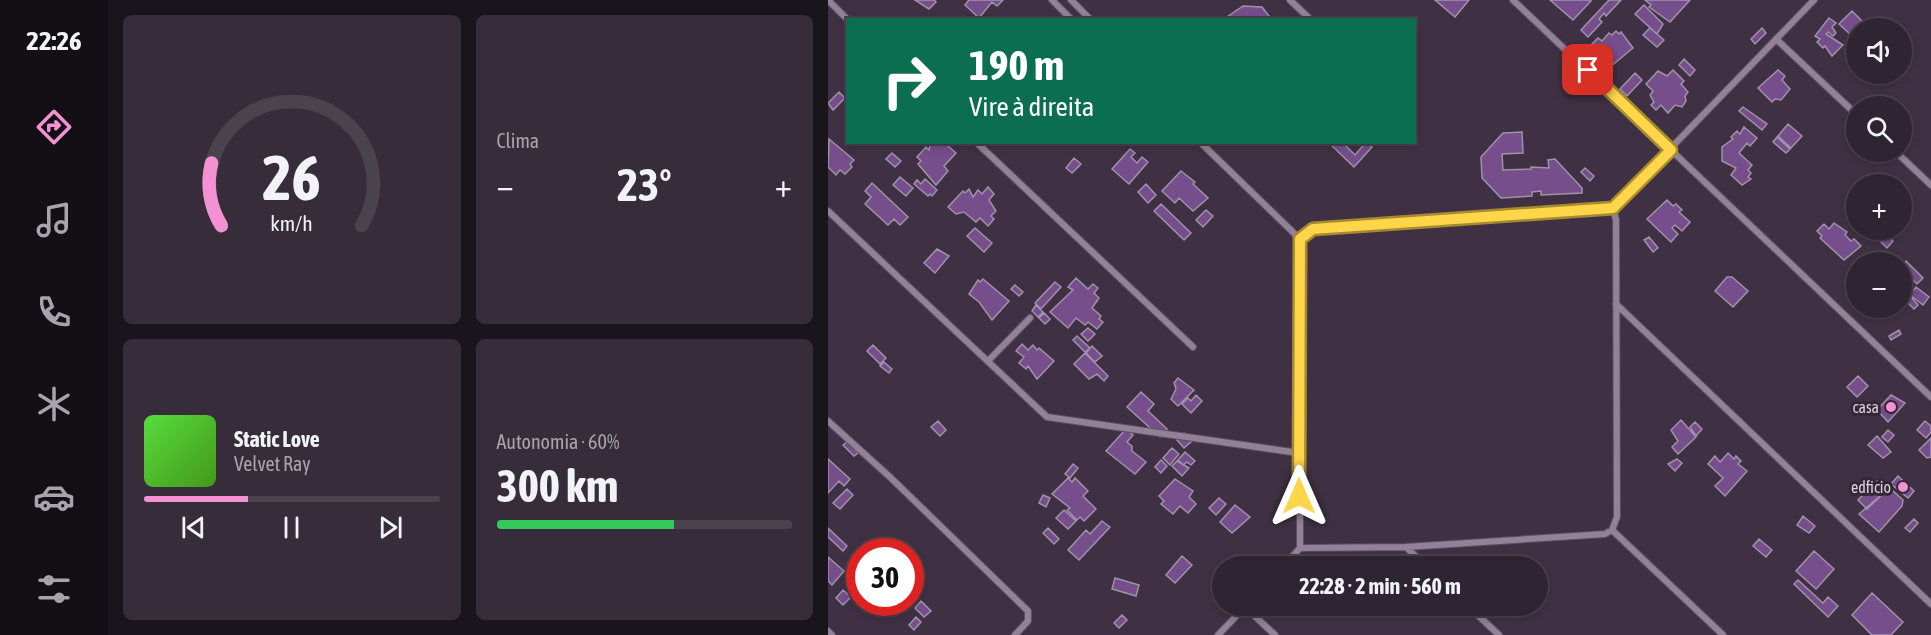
<!DOCTYPE html>
<html lang="pt">
<head>
<meta charset="utf-8">
<style>
  :root { --surface:#2f2532; --page:#372d3a; --text:#f1f3f6; --muted:#a7a5ac; --line:#4a424d; --accent:#f491d3 }
  body { margin:0; font-family:"Asap Condensed",sans-serif; background:var(--page); color:var(--text); height:100vh; display:flex; flex-direction:column; font-size:22px; white-space:nowrap }
  * { box-sizing:border-box; margin:0 }
  p { font-size:20px; color:var(--muted) }
  .icon { flex:none; width:33px; height:33px; fill:none; stroke:currentColor; stroke-width:2; stroke-linecap:round; stroke-linejoin:round }
  .map { position:relative; flex:1; overflow:hidden }
  .sheet { display:flex; flex-direction:column; gap:15px; padding:15px; background:#1a141c; width:720px }
  .sheet>* { flex:none }
  .hud { position:absolute; left:18px; top:18px; width:570px; height:126px; border-radius:0px; box-shadow:0 3px 9px #0003,0 0 0 2px var(--line); background:#0b6e4f; color:#fff; overflow:hidden }
  .controls { position:absolute; left:1018px; top:18px; display:grid; gap:12px }
  .controls a { display:grid; place-items:center; width:66px; height:66px; border-radius:50%; background:var(--surface); box-shadow:0 3px 9px #0003,0 0 0 2px var(--line); font-size:30px }
  .speed { position:absolute; left:18px; top:538px; display:flex; gap:12px; font-size:30px; font-weight:700; text-align:center }
  .speed>* { display:grid; place-content:center; width:78px; height:78px; border-radius:50%; background:var(--surface); box-shadow:0 3px 9px #0003,0 0 0 2px var(--line); line-height:1 }
  .speed .limit { border:9px solid #d22; background:#fff; color:#111 }
  .pin { position:absolute; display:grid; place-items:center; width:51px; height:51px; color:#fff; margin:-26px; border-radius:12px; box-shadow:0 3px 9px #0006 }
  .me { position:absolute; width:66px; margin:-33px; rotate:0deg; stroke-linejoin:round; filter:drop-shadow(0 0 4px #0008) }
  .turn { display:flex; align-items:center; gap:21px; height:126px; padding:0 24px; font-size:27px }
  .turn .icon { width:78px; height:78px; stroke-width:2.5 }
  .turn b { display:block; font-size:42px; line-height:51px }
  .big { font-size:45px; font-weight:700; line-height:1.1 }
  .sheet .card { flex:1; display:flex; flex-direction:column; justify-content:center; gap:9px; min-width:0; padding:0 21px; border-radius:9px; background:var(--page) }
  .sheet .dial { align-items:center; gap:0 }
  .dial svg { height:156px; overflow:visible; fill:none; stroke:var(--line); stroke-width:7; stroke-linecap:round; text-anchor:middle }
  .dial text { fill:var(--text); stroke:none }
  .song { display:flex; align-items:center; gap:18px }
  .cover { width:72px; height:72px; border-radius:9px; background:linear-gradient(135deg,hsl(110 70% 55%),hsl(100 70% 35%)) }
  .played { height:6px; border-radius:3px; background:linear-gradient(90deg,var(--accent) 35%,var(--line) 35%) }
  .keys { display:flex; justify-content:space-around; direction:ltr }
  .heat { display:flex; justify-content:space-between; align-items:center; font-size:33px; direction:ltr }
  .charge { height:9px; border-radius:4px; background:linear-gradient(90deg,#34c759 60%,var(--line) 0) }
  .sheet .tiles { flex:1; display:grid; gap:15px; grid-template-columns:repeat(2,1fr) }
  .trip { position:absolute; left:384px; top:556px; width:336px; height:60px; border-radius:30px; background:var(--surface); box-shadow:0 3px 9px #0003,0 0 0 2px var(--line); font-weight:700; line-height:60px; text-align:center }
  main { display:flex; flex:1; min-height:0 }
  .dock { display:flex; flex-direction:column; width:108px; justify-content:space-around; align-items:center; background:#130f14; color:var(--muted) }
  .dock .icon { width:42px; height:42px }
  .dock .current { color:var(--accent) }
  .dock b { font-size:27px; color:var(--text) }
  .map>svg:first-child { display:block }
  .building { fill:#764e8c; stroke:#a092a9; stroke-width:1.5 }
  .lines { fill:none; stroke-linecap:round; stroke-linejoin:round }
  .minor-casing { stroke:#5c505f; stroke-width:8 }
  .minor { stroke:#938197; stroke-width:6 }
  .route-casing { stroke:#a68a30; stroke-width:15 }
  .route { stroke:#ffd54a; stroke-width:10 }
  .poi-dot { fill:#f491d3; stroke:#352738; stroke-width:2 }
  .labels { text-anchor:middle; dominant-baseline:central; stroke-width:6; stroke-linejoin:round; paint-order:stroke }
  .poi-label { font-size:16px; fill:#dbd2dd; stroke:#352738; text-anchor:end }
</style>
</head>
<body>
<main>
<nav class="dock">
<b>22:26</b>
<svg class="icon current" aria-label="directions" viewBox="0 0 24 24"><path d="M12 3l9 9-9 9-9-9zM9 14v-3h6M13 9l2 2-2 2"/></svg>
<svg class="icon" aria-label="music" viewBox="0 0 24 24"><path d="M9 18V5l10-2v13"/><circle cx="6" cy="18" r="3"/><circle cx="16" cy="16" r="3"/></svg>
<svg class="icon" aria-label="phone" viewBox="0 0 24 24"><path d="M5 4h4l2 5-3 2q2 4 5 5l2-3 5 2v4C11 20 4 13 5 4z"/></svg>
<svg class="icon" aria-label="climate" viewBox="0 0 24 24"><path d="M12 3v18M4 7l16 10M4 17L20 7"/></svg>
<svg class="icon" aria-label="car" viewBox="0 0 24 24"><path d="M5 17H2v-5l4-1 3-4h7l3 4 3 1v5h-3M9 17h6M6 11h13"/><circle cx="7" cy="17" r="2"/><circle cx="17" cy="17" r="2"/></svg>
<svg class="icon" aria-label="filters" viewBox="0 0 24 24"><path d="M4 7h16M4 17h16"/><circle cx="9" cy="7" r="2"/><circle cx="15" cy="17" r="2"/></svg>
</nav>
<section class="sheet">
<div class="tiles">
<div class="card dial"><svg viewBox="0 0 100 80">
<path d="M14 69A42 42 0 1 1 86 69"/>
<path d="M14 69A42 42 0 0 1 9 37" stroke="#f491d3"/>
<text x="50" y="56" font-size="32" font-weight="700">26</text>
<text x="50" y="72" font-size="11">km/h</text>
</svg></div>
<div class="card"><p>Clima</p>
<div class="heat"><a>−</a><b class="big">23°</b><a>+</a></div>
</div>
<div class="card">
<div class="song"><i class="cover"></i><div><b>Static Love</b><p>Velvet Ray</p></div></div>
<div class="played"></div>
<div class="keys"><svg class="icon" aria-label="previous" viewBox="0 0 24 24"><path d="M18 5L8 12l10 7zM5 5v14"/></svg><svg class="icon" aria-label="pause" viewBox="0 0 24 24"><path d="M8 5v14M16 5v14"/></svg><svg class="icon" aria-label="next" viewBox="0 0 24 24"><path d="M6 5l10 7-10 7zM19 5v14"/></svg></div>
</div>
<div class="card"><p>Autonomia · 60%</p><b class="big">300 km</b><div class="charge"></div></div>
</div>
</section>
<div class="map">
<svg width="1103" height="635" viewBox="0 0 1103 635">
  <rect width="100%" height="100%" fill="#3f3143"/>
  <!-- building -->
  <path class="building" d="M87,0H106L108,2L101,9Z
    M141,0H175L169,6L164,2L151,18L137,5Z
    M607,0H641L627,17Z
    M722,0H763V1L745,20Z
    M781,0H793L778,16L776,13L771,19L774,22L760,37L753,30Z
    M817,0H862L842,22L821,7L823,5Z
    M816,5L835,24L829,34L807,14Z
    M415,6L434,7L444,20L399,17Z
    M1024,11L1036,23L1024,36L1011,24Z
    M1001,18L1008,23L1004,27L1008,33L1005,36L1000,32L998,34L1015,45L1004,56L997,46L995,48L989,42L992,39L987,36Z
    M822,28L836,40L829,47L815,35Z
    M934,28L938,33L927,44L923,39Z
    M788,31L791,34L793,32L805,48L782,67L777,62H770L758,50L770,38L774,41L781,33L784,35Z
    M856,59L867,70L862,76L851,65Z
    M845,70L856,81L853,84L860,92L857,96L858,101L854,107L847,105L840,113L833,105L828,110L823,105L826,102L822,95L825,91L818,84L830,71L839,76Z
    M950,70L957,76L954,80L962,89L953,100L947,99L944,102L930,88Z
    M807,73L814,80L799,96L792,89Z
    M11,92L17,98L5,110L0,103Z
    M915,107L939,124L934,130L911,111Z
    M960,124L974,136L963,148L950,136Z
    M916,127L929,138L922,146L919,143L911,153L924,165L920,170L923,173L920,177L923,179L914,185L903,175L908,168L894,161V147L905,139L903,137L909,131L912,134Z
    M694,132L695,153L674,154L675,170L703,169V167L721,168L720,160L727,159L754,188V193L713,195V191L704,192V196L673,198L654,178L653,157L675,133Z
    M949,137L962,149L958,153L945,142Z
    M1,139L26,160L22,164L24,167L17,174L12,170L8,175L0,167Z
    M103,142H122L119,145L128,153L116,166L120,171L108,185L90,164L93,161L89,157L98,147L101,150Z
    M500,142H514L527,155L538,142L544,147L526,167Z
    M302,149L307,153L303,157L309,163L314,157L320,162L301,184L284,169Z
    M64,153L73,161L67,167L58,159Z
    M246,158L253,164L244,173L238,168Z
    M757,168L766,176L762,181L753,172Z
    M353,171L367,182L365,184L380,198L365,211L351,198L347,203L334,191Z
    M72,177L85,188L78,196L65,185Z
    M97,179L109,190L104,196L102,194L100,196L86,184L89,180L93,184Z
    M44,183L80,217L72,225L66,219L60,225L37,204L43,197L37,191Z
    M318,184L328,195L320,203L310,192Z
    M160,187L166,194L161,200L168,211L163,216L166,219L160,226L152,218L148,222L136,212L128,214L120,207L135,191L137,193L141,189L145,197L150,190L154,194Z
    M839,200L845,206L848,204L854,210L851,212L862,222L854,231L847,225L844,228L850,234L843,242L819,219Z
    M333,204L363,233L356,240L326,211Z
    M378,210L385,216L375,227L368,220Z
    M1006,223L1019,232L1017,235L1023,241L1026,239L1033,246L1016,260L992,238L994,236L989,231L996,224L1001,229Z
    M147,228L164,243L156,252L139,236Z
    M1041,230H1054L1065,241L1059,248Z
    M821,237L830,248L825,252L816,240Z
    M109,249L121,256L107,273L96,263Z
    M1078,261L1095,278L1089,284L1074,269Z
    M899,277H904L920,291L905,307L887,291Z
    M248,278L260,289L265,284L270,288L266,293L271,298L264,308L273,316L271,319L275,322L269,329L260,322L257,325L248,318L240,328L222,312L245,290L240,287Z
    M155,279L181,301L164,320L151,302L141,294L150,280L152,282Z
    M227,282L233,287L213,309L207,303Z
    M187,285L195,292L191,296L183,289Z
    M1088,287L1101,297L1095,305L1082,295Z
    M1083,297L1090,305L1086,309L1078,301Z
    M208,305L215,312L210,317L204,311Z
    M216,313L222,319L217,324L211,318Z
    M260,328L267,334L260,341L253,334Z
    M1071,330L1073,334L1063,340L1061,336Z
    M249,336L262,348L257,352L245,340Z
    M194,344L200,350L205,345L209,350L211,348L226,361L209,379L200,366L198,369L191,363L196,357L188,351Z
    M45,345L58,358L52,364L39,351Z
    M264,346L274,356L267,362L258,353Z
    M257,353L280,376L276,381L269,374L261,379L246,364Z
    M56,362L64,369L61,373L52,366Z
    M1030,376L1040,386L1029,397L1019,387Z
    M350,378L366,390L350,406L343,399L348,389L346,383Z
    M313,392L326,404L320,411L339,429L332,437L299,407Z
    M368,395L374,401L363,413L354,404L360,398L363,401Z
    M1063,395L1077,403L1060,422L1049,410Z
    M853,420L868,437L850,454L844,447L850,441L843,430Z
    M110,421L118,430L112,436L103,427Z
    M1097,421L1103,426V432L1098,438L1089,430Z
    M867,422L874,429L868,436L862,427Z
    M298,429L305,435L299,442L304,446V451L318,462L307,474L278,451Z
    M1060,430L1066,435L1060,442L1054,437Z
    M356,433L364,441L356,448L349,440Z
    M1049,436L1063,452L1055,458L1040,445Z
    M1103,438V457L1099,458L1091,450Z
    M19,442L30,453L26,456L15,445Z
    M344,448L351,454L342,465L335,458Z
    M357,452L367,461L363,465L359,462L355,465L350,460Z
    M900,453L906,459L908,456L913,461L910,464L919,471L897,496L887,486L895,478L880,464L887,456L892,462Z
    M0,459L22,479L16,486L11,481L0,493Z
    M849,459L854,463L847,471L840,464Z
    M333,460L339,466L333,473L327,467Z
    M349,461L361,468L354,476L344,466Z
    M245,464L250,468L242,478L237,474Z
    M1070,476L1086,491L1080,498L1063,484Z
    M240,478L244,482L247,478L260,491L255,496L268,509L256,521L252,517L249,520L239,510L242,508L224,494Z
    M347,479L365,491L361,497L368,504L360,513L352,506L345,514L333,504L336,501L331,496Z
    M1049,481L1058,491L1039,509L1030,500Z
    M19,489L25,495L12,509L5,503Z
    M1064,490L1075,500L1074,506L1051,532L1031,514L1058,491L1061,493Z
    M215,495L222,498L218,507L211,503Z
    M391,498L398,504L388,515L381,508Z
    M407,505L422,517L404,533L392,522Z
    M236,510L248,521L240,529L228,518Z
    M975,516L987,526L981,533L969,525Z
    M1086,519L1090,523L1082,532L1077,528Z
    M274,521L282,527L251,560L240,550L258,530L262,534Z
    M0,528L19,546L15,551L0,537Z
    M220,528L231,539L226,544L215,533Z
    M931,539L944,550L938,557L925,546Z
    M986,551L1006,569L988,589L968,571Z
    M354,556L364,565L347,583L338,575Z
    M0,557L16,571L4,585L0,581Z
    M29,577L32,588L27,593L20,587Z
    M287,578L311,585L308,596L284,589Z
    M970,580L995,603L1000,597L1010,606L1000,617L966,584Z
    M15,590L23,597L15,605L8,598Z
    M1044,593L1075,622L1063,635H1044L1024,615Z
    M93,601L103,611L96,617L87,608Z
    M294,615L299,620L291,628L286,623Z
    M88,617L93,622L86,630L81,625Z"/>
  <g class="lines">
    <defs>
      <path id="minor" d="M0,0L20,20
        M224,0L244,20
        M243,0L263,20
        M462,0L483,20
        M685,0L1103,397
        M948,39L1029,115
        M148,142L365,347
        M372,142L472,239
        M1068,152L1103,185
        M774,207L785,208L788,220L789,517L784,530L777,534L578,547L472,548V239L485,229Z
        M785,208L986,0
        M0,211L219,417L471,453
        M788,304L1103,604
        M160,361L202,318
        M0,421L63,478L200,611V621L187,635
        M784,530L895,635
        M578,547L599,567
        M455,567L472,548
        M640,606L671,635
        M417,607L447,635
        M0,631L4,635
        M390,635L418,606"/>
    </defs>
    <!-- minor casing -->
    <use href="#minor" class="minor-casing"/>
    <!-- minor -->
    <use href="#minor" class="minor"/>
  </g>
  <g class="lines">
    <defs>
      <path id="route" d="M471,496L472,239L485,229L785,208L843,150L760,70"/>
    </defs>
    <!-- route casing -->
    <use href="#route" class="route-casing"/>
    <!-- route -->
    <use href="#route" class="route"/>
  </g>
  <!-- markers -->
  <g class="poi-dot">
    <circle cx="1063" cy="407" r="6"/>
    <circle cx="1075" cy="487" r="6"/>
  </g>
  <g class="labels">
    <!-- poi labels -->
    <g class="poi-label">
      <text x="1051" y="407">casa</text>
      <text x="1063" y="487">edficio</text>
    </g>
  </g>
</svg>
<div class="controls">
<a><svg class="icon" aria-label="sound" viewBox="0 0 24 24"><path d="M4 9h4l5-4v14l-5-4H4zM17 9q2 3 0 6"/></svg></a>
<a><svg class="icon" aria-label="search" viewBox="0 0 24 24"><circle cx="10" cy="10" r="6"/><path d="M15 15l6 6"/></svg></a>
<a>+</a>
<a>−</a>
</div>
<div class="speed"><div class="limit">30</div></div>
<div class="pin" style="left:760px;top:70px;background:#d93025"><svg class="icon" aria-label="arrive" viewBox="0 0 24 24"><path d="M6 21V4h12l-3 4 3 4H6"/></svg></div>
<svg class="me" style="left:471px;top:496px" viewBox="-20 -20 40 40"><path d="M0-17L14 15 0 8-14 15z" fill="#ffd54a" stroke="#fff" stroke-width="4"/></svg>
<div class="trip">22:28 · 2 min · 560 m</div>
<div class="hud">
<div class="turn"><svg class="icon" aria-label="right" viewBox="0 0 24 24"><path d="M7 20v-9h11M14 6l5 5-5 5"/></svg><div><b>190 m</b>Vire à direita</div></div>
</div>
</div>
</main>
</body>
</html>
